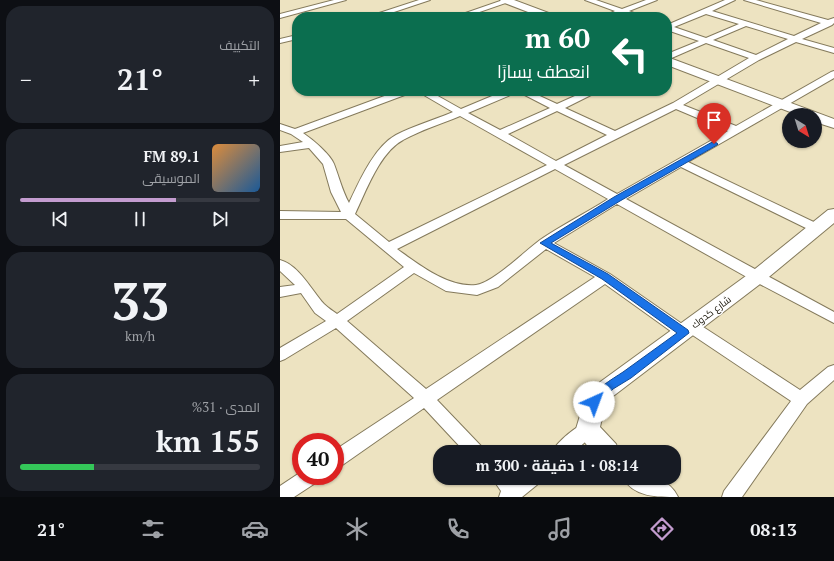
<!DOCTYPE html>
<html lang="ar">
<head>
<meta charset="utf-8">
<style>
  :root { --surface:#171b24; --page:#20242c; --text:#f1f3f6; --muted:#9ea1a6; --line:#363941; --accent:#c39ccf }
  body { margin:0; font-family:"PT Serif",Cairo,serif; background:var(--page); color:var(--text); direction:rtl; height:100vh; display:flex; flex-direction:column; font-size:15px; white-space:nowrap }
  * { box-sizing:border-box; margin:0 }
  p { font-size:13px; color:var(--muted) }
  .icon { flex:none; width:22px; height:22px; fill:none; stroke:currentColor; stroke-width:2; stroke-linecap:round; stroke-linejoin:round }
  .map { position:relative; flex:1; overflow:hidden; direction:ltr }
  .details { display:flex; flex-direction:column; gap:6px; padding:6px; background:#0d0f14; width:280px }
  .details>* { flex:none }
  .top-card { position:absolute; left:12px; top:12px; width:380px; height:84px; border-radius:16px; box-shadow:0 1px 3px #0004; direction:rtl; background:#0b6e4f; color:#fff; overflow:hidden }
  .needle { width:26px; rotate:142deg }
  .buttons { position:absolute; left:502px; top:108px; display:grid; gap:8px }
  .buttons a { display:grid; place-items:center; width:40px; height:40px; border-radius:50%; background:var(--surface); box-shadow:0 1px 3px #0004; font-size:20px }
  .speed { position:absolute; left:12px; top:433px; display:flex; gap:8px; font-size:20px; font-weight:700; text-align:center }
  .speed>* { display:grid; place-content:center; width:52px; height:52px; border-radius:50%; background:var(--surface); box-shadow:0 1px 3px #0004; line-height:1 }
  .speed .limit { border:6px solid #d22; background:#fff; color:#111 }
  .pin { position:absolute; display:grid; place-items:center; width:34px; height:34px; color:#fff; margin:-41px -17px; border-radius:50% 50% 50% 0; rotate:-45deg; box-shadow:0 0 4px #0007 }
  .pin .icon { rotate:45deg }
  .me { position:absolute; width:44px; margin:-22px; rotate:43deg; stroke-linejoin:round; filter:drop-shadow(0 0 3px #0008) }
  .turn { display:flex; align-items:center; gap:14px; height:84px; padding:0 16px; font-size:18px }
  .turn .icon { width:52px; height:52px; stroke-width:2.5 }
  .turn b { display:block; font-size:28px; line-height:34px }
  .big { font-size:30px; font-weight:700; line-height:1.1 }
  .details .tile { flex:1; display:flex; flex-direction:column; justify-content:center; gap:6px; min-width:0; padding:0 14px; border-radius:16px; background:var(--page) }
  .details .dial { align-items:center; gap:0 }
  .dial b { font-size:52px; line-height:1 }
  .song { display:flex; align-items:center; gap:12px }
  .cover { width:48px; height:48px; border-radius:6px; background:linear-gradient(135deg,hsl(30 70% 55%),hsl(210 70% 35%)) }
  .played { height:4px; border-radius:2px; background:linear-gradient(90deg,var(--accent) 65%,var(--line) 65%) }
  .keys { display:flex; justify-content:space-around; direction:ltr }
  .heat { display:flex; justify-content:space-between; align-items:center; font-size:22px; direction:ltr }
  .charge { height:6px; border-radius:3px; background:linear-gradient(90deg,#34c759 31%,var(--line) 0) }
  .trip { position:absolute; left:153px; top:445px; width:248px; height:40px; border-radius:16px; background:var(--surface); box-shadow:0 1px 3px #0004; font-weight:700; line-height:40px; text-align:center; direction:rtl }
  .tabs { display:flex; height:64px; justify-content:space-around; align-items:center; background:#090b0e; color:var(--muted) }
  .tabs .icon { width:28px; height:28px }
  .tabs .on { color:var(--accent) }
  .tabs b { font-size:18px; color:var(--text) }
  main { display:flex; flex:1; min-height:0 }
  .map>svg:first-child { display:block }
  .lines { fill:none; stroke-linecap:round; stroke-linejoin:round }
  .street-casing { stroke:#847a5c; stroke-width:2 }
  .secondary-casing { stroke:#847a5c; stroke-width:2 }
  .street { fill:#fff; fill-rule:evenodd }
  .secondary { fill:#fff; fill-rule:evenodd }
  .route { fill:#1a73e8; stroke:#114b97 }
  .labels { text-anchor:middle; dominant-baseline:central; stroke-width:3; stroke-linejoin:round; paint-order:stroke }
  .street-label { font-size:10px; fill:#1b170b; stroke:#fff }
</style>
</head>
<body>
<main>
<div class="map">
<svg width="554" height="497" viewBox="0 0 554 497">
  <rect width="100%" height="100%" fill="#ede3c1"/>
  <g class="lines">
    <defs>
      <path id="street" d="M54,0H66L0,18V14Z
        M139,0H150L99,17H87Z
        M223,0H234L185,17H174Z
        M305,0H316L342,9L366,0H377L349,11L363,17H352L342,14L334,17H323L335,11Z
        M445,0H455L432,11L514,36L541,23L464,0H476L548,20L554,18V23L552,25L522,39L554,48V53L516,42L479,60L403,105L456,126L551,72L554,71V78L408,162L540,225L542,228L540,231H532L401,167L346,199L554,312V323L472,280L337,204L274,243L330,274L405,326L407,323L412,322L417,323L520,390L548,367L554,365V380L527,404L462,497H442L444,491L511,401L411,334L409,337L404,338L399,337L325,284L157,400L202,447L205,452H185L144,408L61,466L55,468V450L134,398L56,328L5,359L0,361V348L46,321L35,313L21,293L0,297V287L15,285L0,271V260C19,265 32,291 44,304C48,308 53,311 57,314L124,267L66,219H0V211L61,212L51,192L43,164L29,148L0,152V146L23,142L11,134L0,130V124L15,129L118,91H132L130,93L23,133C32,139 50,154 54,164C59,177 62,190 69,203C79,182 94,147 116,135C133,126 154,120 173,112L137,91H149L181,109L224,91H237L235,93L188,113L220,130L270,108L237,91H249L277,104L306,91H319L285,108L335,131L393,103L469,58L426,43L387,60V54L419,41L387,30V25ZM426,14L459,24L426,38L394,27ZM466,26L508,39L476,55L433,40ZM396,109L448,131L337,194L284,165ZM277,111L327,135L276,161L228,134ZM180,116L267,165L109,242L75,214C86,191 100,152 123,140C141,130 161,124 180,116ZM275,169L328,199C306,213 282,225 260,240C245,251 213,283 196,285C168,288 138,264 117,249ZM266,249L315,277L146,389L67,321L134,273L166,291L197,295L218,287Z
        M17,35V39L0,43V39Z
        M308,422L314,424L317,429L314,434L294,452H272C277,442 297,425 308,422Z
        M21,472V476H39L37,482L14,497H0V486Z
        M212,478H233L235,480L237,478H260L258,484L242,497H219L221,491Z"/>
      <path id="secondary" d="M220,0H234L274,15L275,17H261L222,2Z
        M387,57L554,119V128L535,122V115H518L387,65Z
        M554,209V223L484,281L332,397L324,409L320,427L336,444L339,452H312L300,436L296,429L304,402L316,385L470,273L548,210Z
        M343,478C365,478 387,474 398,497C376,497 354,497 343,478Z"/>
    </defs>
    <!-- street casing -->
    <use href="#street" class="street-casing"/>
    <!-- secondary casing -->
    <use href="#secondary" class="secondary-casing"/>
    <!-- street -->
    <use href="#street" class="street"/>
    <!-- secondary -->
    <use href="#secondary" class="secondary"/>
  </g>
  <!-- route -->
  <path class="route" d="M434,141L438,144L437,145L340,201L271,243L328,274L408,330L409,333L351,378L333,389L318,405L314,407L310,405L308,402C316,388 331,380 343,372C361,359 379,346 397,333L322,279L260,243L334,197Z"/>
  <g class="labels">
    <!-- street labels -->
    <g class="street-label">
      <text transform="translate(431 312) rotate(-37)">شارع كدوك</text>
    </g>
  </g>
</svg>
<div class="buttons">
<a><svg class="needle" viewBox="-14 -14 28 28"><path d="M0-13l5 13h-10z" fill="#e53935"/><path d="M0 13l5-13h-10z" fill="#9ea1a6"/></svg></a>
</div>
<div class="speed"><div class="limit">40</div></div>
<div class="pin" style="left:434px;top:144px;background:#d93025"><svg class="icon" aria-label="arrive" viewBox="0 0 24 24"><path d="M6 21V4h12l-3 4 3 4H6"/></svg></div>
<svg class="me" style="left:314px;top:402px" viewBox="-20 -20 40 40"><circle r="19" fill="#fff"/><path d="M0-13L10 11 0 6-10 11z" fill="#1a73e8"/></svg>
<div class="trip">08:14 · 1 دقيقة · 300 m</div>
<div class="top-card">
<div class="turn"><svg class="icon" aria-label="left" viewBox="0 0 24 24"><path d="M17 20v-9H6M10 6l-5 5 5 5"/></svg><div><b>60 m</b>انعطف يسارًا</div></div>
</div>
</div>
<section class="details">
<div class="tile"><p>التكييف</p>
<div class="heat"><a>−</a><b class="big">21°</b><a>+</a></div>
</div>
<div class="tile">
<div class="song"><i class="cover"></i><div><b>89.1 FM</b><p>الموسيقى</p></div></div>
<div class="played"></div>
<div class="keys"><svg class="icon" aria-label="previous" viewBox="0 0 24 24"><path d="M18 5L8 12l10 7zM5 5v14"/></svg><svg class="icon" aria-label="pause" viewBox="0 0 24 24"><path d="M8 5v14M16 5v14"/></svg><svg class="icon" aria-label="next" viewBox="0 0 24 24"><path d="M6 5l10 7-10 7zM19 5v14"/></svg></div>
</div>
<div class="tile dial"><b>33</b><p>km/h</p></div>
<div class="tile"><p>المدى · 31%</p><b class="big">155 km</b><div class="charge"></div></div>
</section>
</main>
<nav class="tabs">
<b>08:13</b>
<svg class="icon on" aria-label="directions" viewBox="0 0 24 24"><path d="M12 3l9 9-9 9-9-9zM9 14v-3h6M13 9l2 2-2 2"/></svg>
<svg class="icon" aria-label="music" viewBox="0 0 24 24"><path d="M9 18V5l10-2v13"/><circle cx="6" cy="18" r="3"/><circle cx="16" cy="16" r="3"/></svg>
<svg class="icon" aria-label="phone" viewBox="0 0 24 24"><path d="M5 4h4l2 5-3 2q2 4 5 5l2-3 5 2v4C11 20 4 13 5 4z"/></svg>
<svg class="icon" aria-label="climate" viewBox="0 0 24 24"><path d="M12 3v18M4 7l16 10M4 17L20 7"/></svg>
<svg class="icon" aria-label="car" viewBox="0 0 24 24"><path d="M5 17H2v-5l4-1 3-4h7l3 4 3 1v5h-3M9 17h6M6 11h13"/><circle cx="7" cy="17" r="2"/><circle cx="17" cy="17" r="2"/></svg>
<svg class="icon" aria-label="filters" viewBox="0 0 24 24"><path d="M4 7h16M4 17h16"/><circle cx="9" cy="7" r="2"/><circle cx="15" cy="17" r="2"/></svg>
<b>21°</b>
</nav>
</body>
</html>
